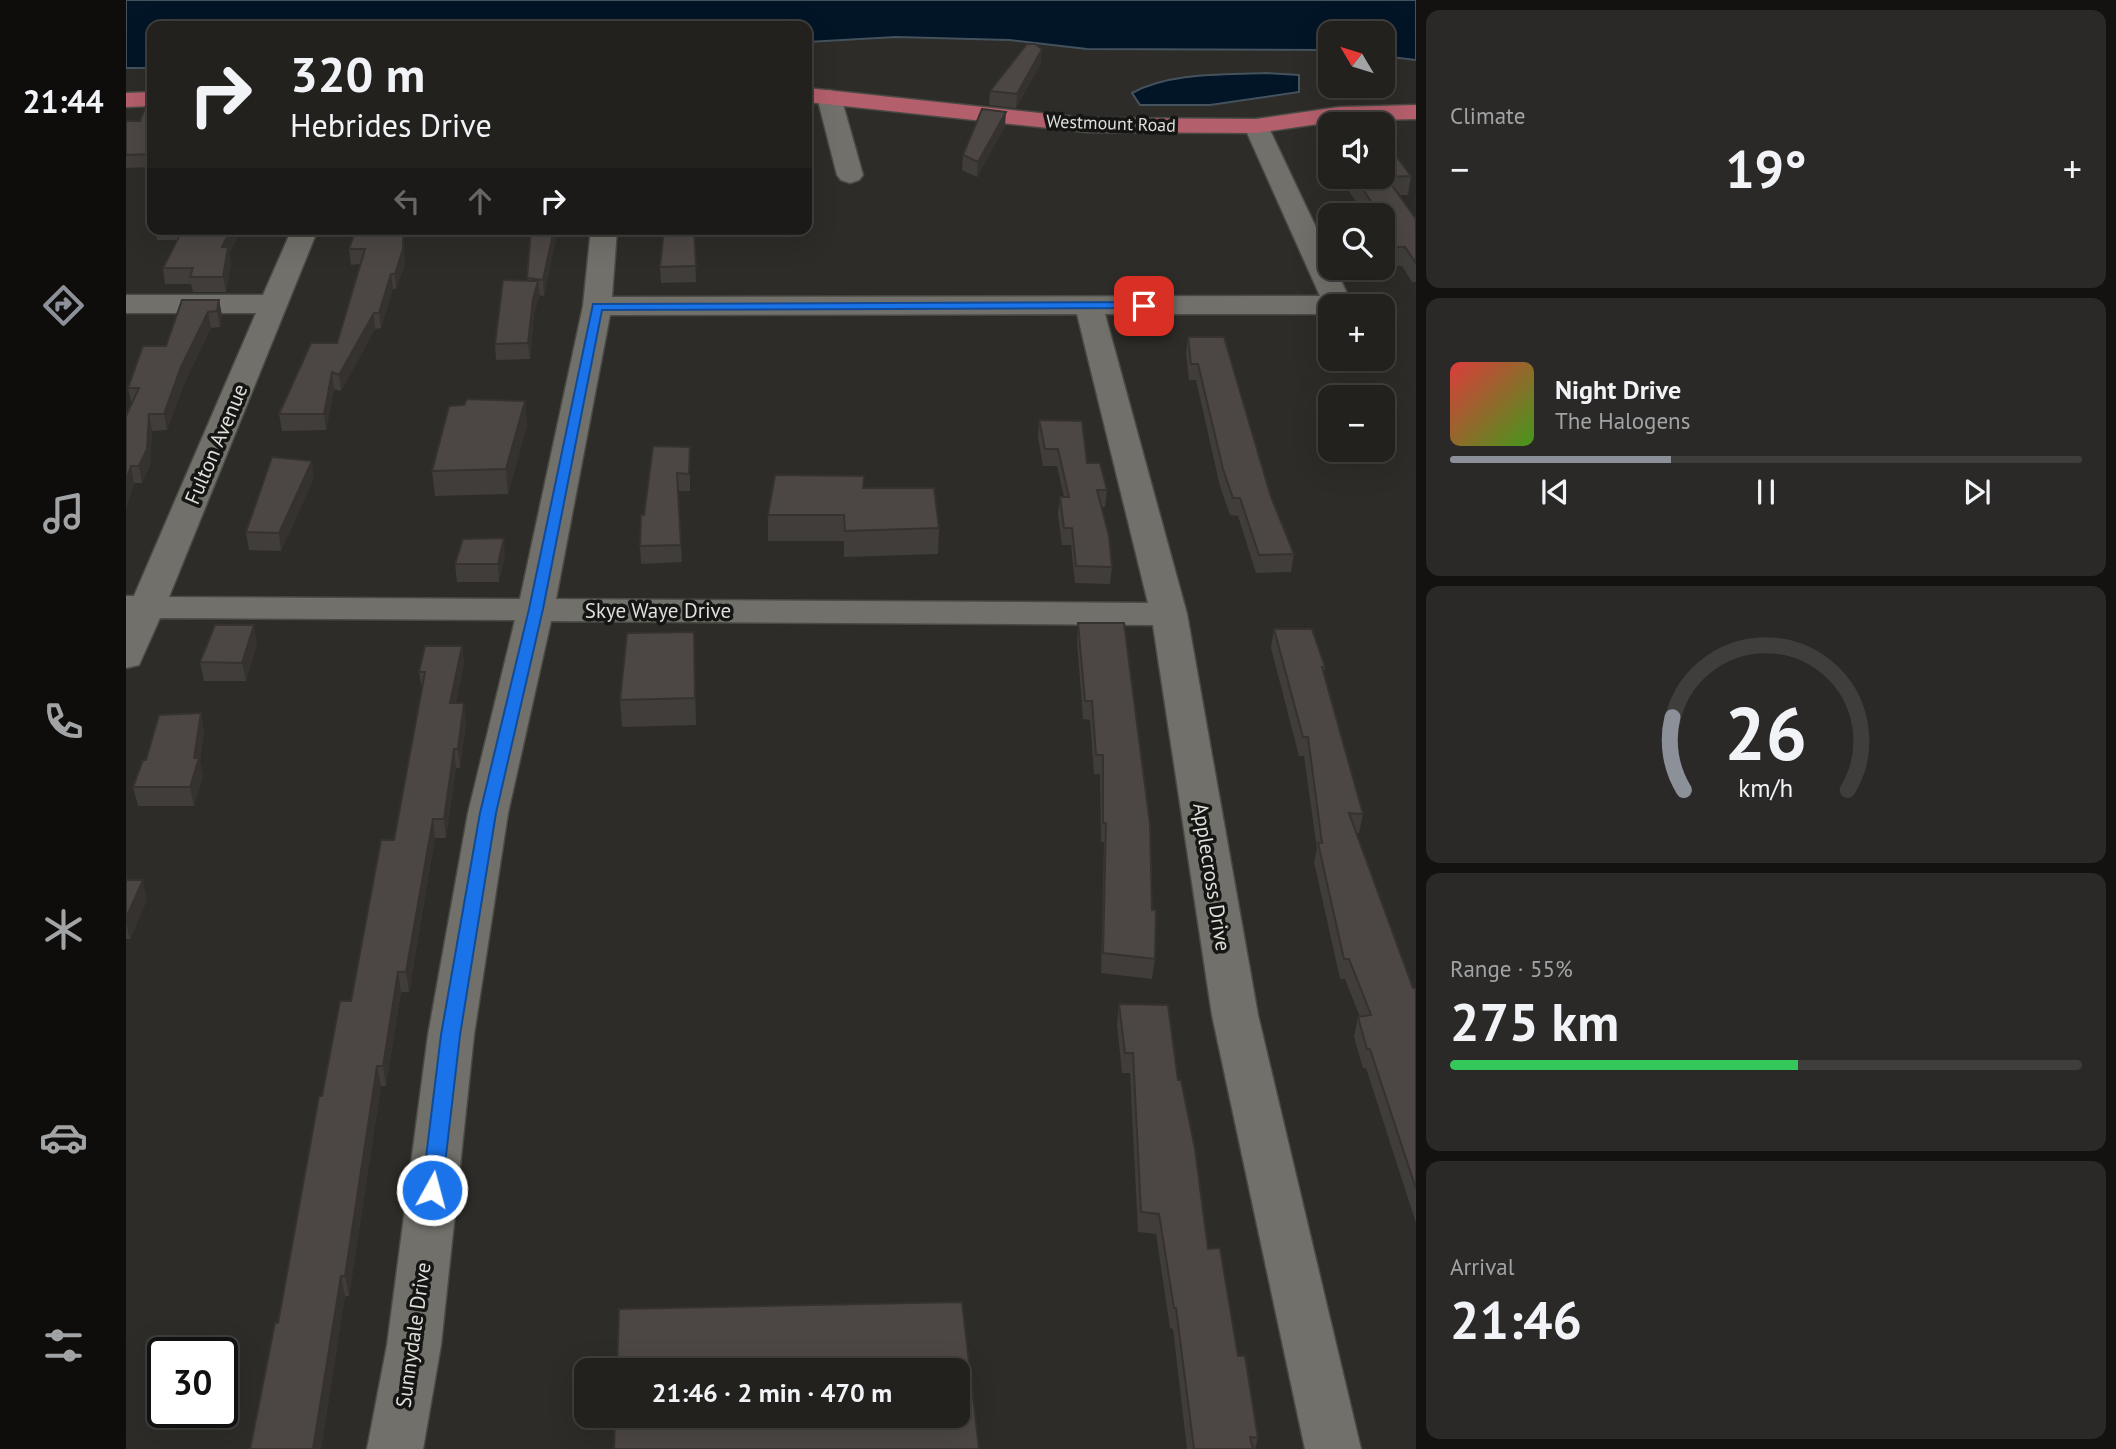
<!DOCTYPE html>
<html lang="en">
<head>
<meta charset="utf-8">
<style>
  :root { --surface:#22211e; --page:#2a2927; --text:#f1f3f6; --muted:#a2a3a4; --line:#3f3e3c; --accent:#8c9099 }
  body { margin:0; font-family:"PT Sans",sans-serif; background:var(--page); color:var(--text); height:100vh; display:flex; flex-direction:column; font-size:26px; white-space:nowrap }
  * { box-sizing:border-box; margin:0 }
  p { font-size:23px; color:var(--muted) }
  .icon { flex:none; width:38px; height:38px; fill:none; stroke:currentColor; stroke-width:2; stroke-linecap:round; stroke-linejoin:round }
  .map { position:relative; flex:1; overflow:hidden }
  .panel { display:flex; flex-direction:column; gap:10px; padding:10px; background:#131210; width:700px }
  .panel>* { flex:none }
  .banner { position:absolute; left:21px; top:21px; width:665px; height:214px; border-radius:14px; box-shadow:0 7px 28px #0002,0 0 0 2px var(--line); background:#22211e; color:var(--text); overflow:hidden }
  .needle { width:46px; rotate:308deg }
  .fabs { position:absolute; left:1192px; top:21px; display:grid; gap:14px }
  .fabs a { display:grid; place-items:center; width:77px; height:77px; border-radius:14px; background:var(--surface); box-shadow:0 7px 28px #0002,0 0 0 2px var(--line); font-size:35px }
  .speed { position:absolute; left:21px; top:1337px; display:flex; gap:14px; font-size:35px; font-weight:700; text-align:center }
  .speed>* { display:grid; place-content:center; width:91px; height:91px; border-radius:50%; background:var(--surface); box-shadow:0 7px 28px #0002,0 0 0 2px var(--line); line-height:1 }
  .speed .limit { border:4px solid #111; border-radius:10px; background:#fff; color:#111 }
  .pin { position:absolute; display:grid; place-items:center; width:60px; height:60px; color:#fff; margin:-30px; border-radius:14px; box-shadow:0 4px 10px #0006 }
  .me { position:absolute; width:77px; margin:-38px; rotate:7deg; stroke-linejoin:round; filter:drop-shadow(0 0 5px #0008) }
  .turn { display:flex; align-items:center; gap:24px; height:147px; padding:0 28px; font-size:32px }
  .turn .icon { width:91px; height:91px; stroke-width:2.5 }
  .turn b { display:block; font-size:49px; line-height:60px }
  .lanes { display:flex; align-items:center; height:66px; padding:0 28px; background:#0003; justify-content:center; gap:35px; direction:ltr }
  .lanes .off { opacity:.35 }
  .big { font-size:52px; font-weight:700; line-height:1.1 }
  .panel .tile { flex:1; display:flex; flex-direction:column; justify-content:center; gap:10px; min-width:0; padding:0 24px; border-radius:14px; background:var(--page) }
  .panel .dial { align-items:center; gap:0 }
  .dial svg { height:182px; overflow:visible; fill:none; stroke:var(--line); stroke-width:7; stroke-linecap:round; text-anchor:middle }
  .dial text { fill:var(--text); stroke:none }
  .song { display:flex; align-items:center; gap:21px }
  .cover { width:84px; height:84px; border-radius:10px; background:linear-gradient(135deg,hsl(0 70% 55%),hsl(100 70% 35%)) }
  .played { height:7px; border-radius:4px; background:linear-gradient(90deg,var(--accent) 35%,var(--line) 35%) }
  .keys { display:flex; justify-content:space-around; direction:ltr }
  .heat { display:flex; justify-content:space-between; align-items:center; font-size:38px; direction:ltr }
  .charge { height:10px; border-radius:5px; background:linear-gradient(90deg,#34c759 55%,var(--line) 0) }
  .trip { position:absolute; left:448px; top:1358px; width:396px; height:70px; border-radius:14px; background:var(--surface); box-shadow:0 7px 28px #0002,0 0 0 2px var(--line); font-weight:700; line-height:70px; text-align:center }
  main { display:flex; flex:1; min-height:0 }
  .dock { display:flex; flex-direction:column; width:126px; justify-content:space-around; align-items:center; background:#0e0d0c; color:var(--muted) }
  .dock .icon { width:49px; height:49px }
  .dock .active { color:var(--accent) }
  .dock b { font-size:32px; color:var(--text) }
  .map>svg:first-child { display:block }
  .water { fill:#011527; stroke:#44525d; stroke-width:2 }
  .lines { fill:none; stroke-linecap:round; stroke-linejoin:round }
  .minor-casing { stroke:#4a4a45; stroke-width:3 }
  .major-casing { stroke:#4a4a45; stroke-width:3 }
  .minor { fill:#71706a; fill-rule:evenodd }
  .major { fill:#b45f6c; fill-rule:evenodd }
  .wall { fill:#413d3a }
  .shaded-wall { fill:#353230 }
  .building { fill:#4c4744; stroke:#353230; stroke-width:2 }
  .route { fill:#1a73e8; stroke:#114b97; stroke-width:2 }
  .labels { text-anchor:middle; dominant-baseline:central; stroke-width:7; stroke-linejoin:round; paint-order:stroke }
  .far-street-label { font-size:18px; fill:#dfdfdc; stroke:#151513 }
  .street-label { font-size:21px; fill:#dfdfdc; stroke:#151513 }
</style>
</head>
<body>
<main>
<nav class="dock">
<b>21:44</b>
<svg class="icon active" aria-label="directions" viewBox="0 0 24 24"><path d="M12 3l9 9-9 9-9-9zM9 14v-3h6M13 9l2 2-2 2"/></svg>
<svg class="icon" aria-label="music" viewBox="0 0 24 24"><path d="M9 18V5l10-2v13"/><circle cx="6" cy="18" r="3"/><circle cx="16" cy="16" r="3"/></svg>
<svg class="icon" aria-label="phone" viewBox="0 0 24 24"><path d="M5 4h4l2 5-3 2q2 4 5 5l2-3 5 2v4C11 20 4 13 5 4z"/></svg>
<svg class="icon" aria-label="climate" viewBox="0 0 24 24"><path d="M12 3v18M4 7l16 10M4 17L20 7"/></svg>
<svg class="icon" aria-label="car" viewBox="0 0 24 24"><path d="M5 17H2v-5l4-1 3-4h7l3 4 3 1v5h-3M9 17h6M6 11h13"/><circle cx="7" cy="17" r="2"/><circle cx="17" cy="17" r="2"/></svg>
<svg class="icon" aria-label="filters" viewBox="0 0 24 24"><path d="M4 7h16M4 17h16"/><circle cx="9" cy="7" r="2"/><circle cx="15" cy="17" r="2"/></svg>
</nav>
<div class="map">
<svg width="1290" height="1449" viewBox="0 0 1290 1449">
  <rect width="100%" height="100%" fill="#2d2c28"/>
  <!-- water -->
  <path class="water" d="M0,0H1290V60L1257,56L1256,33H1204V50L961,49L883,40L770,37L681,42V26H26V68H0Z
    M1140,73L1173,75V92L1084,105H1014L1006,93C1044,72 1098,75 1140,73Z"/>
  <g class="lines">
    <defs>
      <path id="minor" d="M703,90L711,92L715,97L737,175L733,180L724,183L715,180L711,175L691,97L695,92Z
        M1130,119L1139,121L1142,126L1204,257V268H1209L1227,306H1204V314H979L1061,614L1132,1015L1235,1449H1179L1086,1015L1027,625L425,621L382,813L348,1035L315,1345L297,1449H241L261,1345L302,1035L342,813L389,620L34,618L13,665L0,668V596H8L130,313H0V295H137L166,229H192L43,597L394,599L457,306L465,229H491L486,297L1194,296L1118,126L1121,121ZM951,314L1022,603L430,599L484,315Z"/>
      <path id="major" d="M681,88L960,118L1130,119L1213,107L1290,105V119L1213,121L1130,133L960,132L681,102Z
        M26,92V106L0,107V93Z"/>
    </defs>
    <!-- minor casing -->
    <use href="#minor" class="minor-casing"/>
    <!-- major casing -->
    <use href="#major" class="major-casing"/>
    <!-- minor -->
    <use href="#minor" class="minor"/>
    <!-- major -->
    <use href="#major" class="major"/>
  </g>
  <!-- wall -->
  <path class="wall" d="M915,63L890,108L863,105L864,91Z
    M26,103V167L0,168V121H14Z
    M879,126L851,177L836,170L837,155Z
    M1285,176L1282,195H1273L1290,219V282H1286L1276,266H1268L1256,245V215H1239L1218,184L1219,177Z
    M29,229H116L103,253L105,263L100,292H67L65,284H39L37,268L52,240H31Z
    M230,229L279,264L270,289H267L255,328L249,329L215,391L208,389L200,430L156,431L153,414L211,343L234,264L225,265L223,249Z
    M401,229H432L418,296L413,295L408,314L404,359L370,360L369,344L402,280L404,235H402Z
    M535,229H568L570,282L535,283L534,267L537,233H535Z
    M93,300L96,316L94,327L85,328L58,384L41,430L26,431L24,466L16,483H8L0,509V416L6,405L2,388L40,346Z
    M1062,337L1145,497L1168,554L1165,572L1130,573L1112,516L1104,515L1094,486L1070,380H1063L1060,353Z
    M399,401L401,425L382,494L309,496L306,471Z
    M913,420L961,463L981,490L979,507H975L986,567L984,584L949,583L945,545H936L932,515L934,497H938L931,466H917L912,437Z
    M564,447V491H552L556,562L515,564L514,546Z
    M188,478L155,551L123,550L120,532Z
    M737,488L813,528L812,554L718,557V541H642V515Z
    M379,555L373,582H331L329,564Z
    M952,623L1026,910L1029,959L1026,979L975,973L978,842H975L974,774H968L964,720L957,719L951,641Z
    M1148,629L1199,667L1198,674L1237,814L1233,833H1230L1287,988H1290V1223L1240,1068H1237L1228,1037L1232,1017H1234L1219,979H1214L1188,862L1191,849L1178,756H1173L1145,648Z
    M568,632L570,725L496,727L494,700Z
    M131,644L120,681H78L74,662Z
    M336,646L338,664L330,703L340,722L334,768H330L320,838H309L283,992H275L260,1086H255L223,1296H219L195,1449H124L152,1323L196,1096L225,1001L268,840L296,690L293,672Z
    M75,713L78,732L74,761L77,776L68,806H12L7,787L20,760Z
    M0,880L21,900L4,939H0Z
    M993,1004L1052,1080L1082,1249L1112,1356L1132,1438L1129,1449H1061L1047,1329L1044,1328L1030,1234L1012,1232L1004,1073H996L991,1024Z"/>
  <!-- shaded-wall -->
  <path class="shaded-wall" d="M916,49L915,63L890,108L891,94Z
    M880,112L879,126L851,177L852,162Z
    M105,229H116L103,253L105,263L100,292L97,277L96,247Z
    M277,229H278L279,264L270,289L269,274Z
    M428,229H432L418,296L417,280Z
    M265,274L267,289L255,328L253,313Z
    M412,281L414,296L408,314L404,359L402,343L407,299Z
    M93,300L96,316L94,327L91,311Z
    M82,312L85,328L58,384L41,430L38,414L55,367Z
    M248,313L249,329L215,391L213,375Z
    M206,372L208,389L200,430L198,414Z
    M399,401L401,425L382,494L380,469Z
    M23,414L26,431L24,466L16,483L13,466Z
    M186,461L188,478L155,551L153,533Z
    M5,466L8,483L0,509V481Z
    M378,538L379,555L373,582L372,564Z
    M128,625L131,644L120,681L116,663Z
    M336,646L338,664L326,722L324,703Z
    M338,703L340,722L334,768L332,749Z
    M75,713L78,732L74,761L77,776L68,806L64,787Z
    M328,749L330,768L320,838L318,819Z
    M307,819L309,838L283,992L280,972Z
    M17,880L21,900L4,939L0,923V918Z
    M272,972L275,992L260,1086L257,1066Z
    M251,1066L255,1086L223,1296L219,1276Z
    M215,1276L219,1296L195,1449H187Z"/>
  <!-- building -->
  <path class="building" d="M901,44H909L916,49L891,94L864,91Z
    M21,103H26V154L0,155V121H14Z
    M856,109L880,112L852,162L837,155Z
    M1256,137L1285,176L1260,177L1290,219V263L1279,247H1271L1256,220V215H1254L1229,177H1256Z
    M57,229H105L96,247H102L97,277H64L67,268H37Z
    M230,229H277V249L269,274H265L253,313H248L213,375L206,372L198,414H153L185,343H211L239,249H223Z
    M405,229H428L417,280L401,278Z
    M538,229H568L570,266L534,267Z
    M377,280L412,281L407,299L402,343L369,344Z
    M56,300H93L91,311L82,312L55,367L38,414H23L21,449L13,466H5L0,481V416L13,388H2L17,346H40Z
    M1062,337H1098L1145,497L1168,554L1133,555L1114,498H1107L1097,469L1072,364H1065Z
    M341,399L399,401L380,469L306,471L323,406L338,405Z
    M913,420L956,421L961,463H974L981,490H971L983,536L986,567L950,566L946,528H938L934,497H943L932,449H919Z
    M527,446L564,447L563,474L551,473L555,545L514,546L515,515H518Z
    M146,457L186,461L153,533L120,532Z
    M649,475L738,476L737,488H808L813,528L719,531L718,515H642Z
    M378,538L372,564H329L337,539Z
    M952,623H998L1024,824L1026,910H1030L1029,959L977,953L980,823H977V755H970L966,701H959Z
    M89,625H128L116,663L74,662Z
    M1148,629H1186L1199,667H1196L1237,814L1223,813L1287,988H1290V1189L1244,1049H1241L1232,1017L1245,1015L1223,959H1218L1192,843H1196L1182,737H1177Z
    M568,632L569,698L494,700L501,633Z
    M299,646H336L324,703H338L332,749H328L318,819H307L280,972H272L257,1066H251L219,1276H215L187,1449H124L149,1323H152L193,1096H196L214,1001H225L255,840H268L299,672H293Z
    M75,713L68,758H73L64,787H7L17,760H20L33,715Z
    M0,880H17L0,918Z
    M993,1004L1042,1005L1052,1080H1055L1069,1149L1082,1249L1094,1248L1112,1356H1119L1132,1438L1124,1437L1127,1449H1068L1050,1308H1048L1033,1214L1015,1212L1007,1053H999Z
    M836,1302L853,1449H488L489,1416H831V1370H491L493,1309Z"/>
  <!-- route -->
  <path class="route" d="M1018,302L1024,306L1022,308L476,310L417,609L370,813L334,1035L316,1190L313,1195L306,1198L299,1195L296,1190L315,1035L354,813L403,609L467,304Z"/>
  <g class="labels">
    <!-- far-street labels -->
    <g class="far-street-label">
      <text transform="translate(985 123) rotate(2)">Westmount Road</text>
    </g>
    <!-- street labels -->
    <g class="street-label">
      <text transform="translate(90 444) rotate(-67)">Fulton Avenue</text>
      <text x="532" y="610">Skye Waye Drive</text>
      <text transform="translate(1086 877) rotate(81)">Applecross Drive</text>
      <text transform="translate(287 1335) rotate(-82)">Sunnydale Drive</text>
    </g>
  </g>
</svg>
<div class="fabs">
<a><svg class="needle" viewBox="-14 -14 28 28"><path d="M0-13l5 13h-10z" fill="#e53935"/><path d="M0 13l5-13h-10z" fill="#a2a3a4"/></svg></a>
<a><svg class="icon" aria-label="sound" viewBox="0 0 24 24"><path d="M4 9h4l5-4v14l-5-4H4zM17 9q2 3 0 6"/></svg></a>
<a><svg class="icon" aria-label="search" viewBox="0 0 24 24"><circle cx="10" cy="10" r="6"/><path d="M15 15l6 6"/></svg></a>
<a>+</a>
<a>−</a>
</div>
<div class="speed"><div class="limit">30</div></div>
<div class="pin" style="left:1018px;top:306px;background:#d93025"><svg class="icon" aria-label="arrive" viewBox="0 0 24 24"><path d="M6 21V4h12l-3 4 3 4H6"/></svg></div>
<svg class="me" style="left:306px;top:1190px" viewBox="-20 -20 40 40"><circle r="17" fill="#1a73e8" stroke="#fff" stroke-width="3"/><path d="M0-11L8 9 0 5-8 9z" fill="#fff"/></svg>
<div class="trip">21:46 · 2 min · 470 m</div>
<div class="banner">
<div class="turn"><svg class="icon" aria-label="right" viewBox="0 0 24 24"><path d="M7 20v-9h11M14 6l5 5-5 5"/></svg><div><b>320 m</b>Hebrides Drive</div></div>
<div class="lanes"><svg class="icon off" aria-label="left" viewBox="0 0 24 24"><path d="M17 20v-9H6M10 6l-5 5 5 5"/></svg><svg class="icon off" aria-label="ahead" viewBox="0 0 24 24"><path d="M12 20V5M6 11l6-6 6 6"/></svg><svg class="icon" aria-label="right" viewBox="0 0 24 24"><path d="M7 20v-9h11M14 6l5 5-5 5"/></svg></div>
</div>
</div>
<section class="panel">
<div class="tile"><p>Climate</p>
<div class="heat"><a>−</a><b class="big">19°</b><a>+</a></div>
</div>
<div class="tile">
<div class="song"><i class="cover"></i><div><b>Night Drive</b><p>The Halogens</p></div></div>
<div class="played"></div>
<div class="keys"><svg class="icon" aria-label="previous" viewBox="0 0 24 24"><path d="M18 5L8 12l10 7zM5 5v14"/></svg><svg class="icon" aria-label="pause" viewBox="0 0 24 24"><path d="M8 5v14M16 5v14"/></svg><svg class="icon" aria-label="next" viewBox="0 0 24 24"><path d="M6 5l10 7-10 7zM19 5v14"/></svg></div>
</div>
<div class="tile dial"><svg viewBox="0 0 100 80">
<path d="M14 69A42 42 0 1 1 86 69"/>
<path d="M14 69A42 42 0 0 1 9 37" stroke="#8c9099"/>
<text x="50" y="56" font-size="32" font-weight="700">26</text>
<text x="50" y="72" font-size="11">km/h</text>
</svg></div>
<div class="tile"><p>Range · 55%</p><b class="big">275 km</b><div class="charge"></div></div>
<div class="tile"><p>Arrival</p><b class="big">21:46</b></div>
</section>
</main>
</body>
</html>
